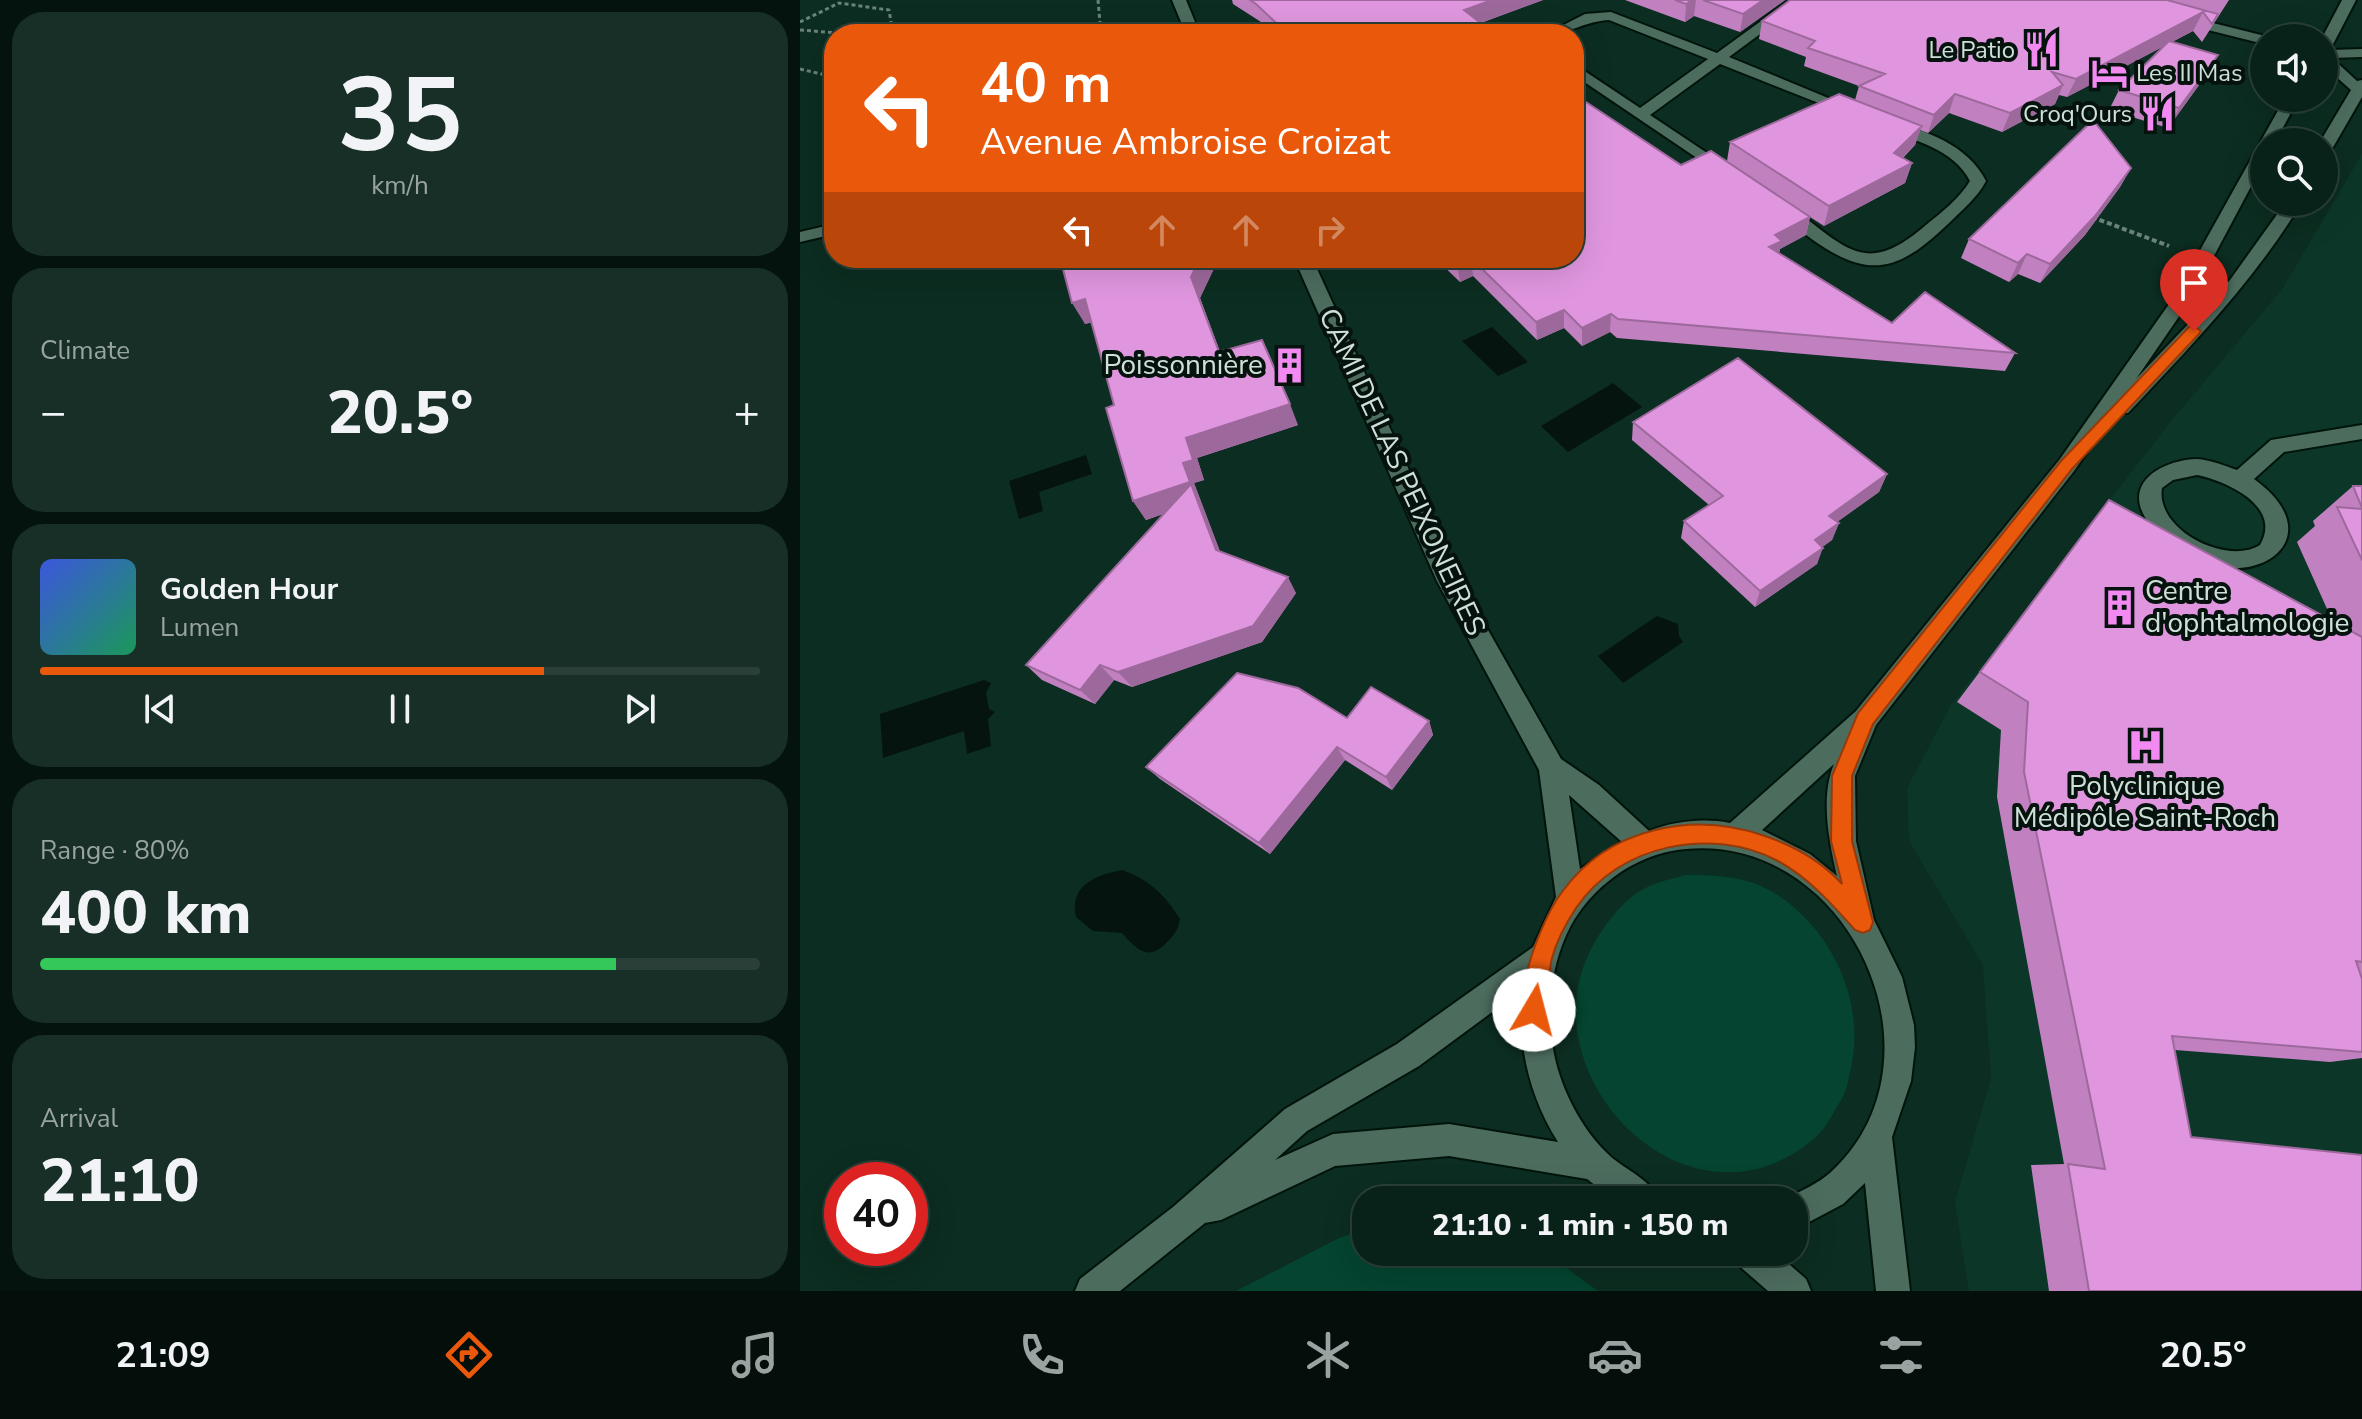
<!DOCTYPE html>
<html lang="en">
<head>
<meta charset="utf-8">
<style>
  :root { --surface:#092219; --page:#172f26; --text:#f1f3f6; --muted:#99a4a2; --line:#293f38; --accent:#ea580c }
  body { margin:0; font-family:"Nunito Sans",sans-serif; background:var(--page); color:var(--text); height:100vh; display:flex; flex-direction:column; font-size:30px; white-space:nowrap }
  * { box-sizing:border-box; margin:0 }
  p { font-size:26px; color:var(--muted) }
  .icon { flex:none; width:44px; height:44px; fill:none; stroke:currentColor; stroke-width:2; stroke-linecap:round; stroke-linejoin:round }
  .map { position:relative; flex:1; overflow:hidden }
  .panel { display:flex; flex-direction:column; gap:12px; padding:12px; background:#05130e; width:800px }
  .panel>* { flex:none }
  .banner { position:absolute; left:24px; top:24px; width:760px; height:244px; border-radius:32px; box-shadow:0 8px 32px #0002,0 0 0 2px var(--line); background:#ea580c; color:#fff; overflow:hidden }
  .fabs { position:absolute; left:1450px; top:24px; display:grid; gap:16px }
  .fabs a { display:grid; place-items:center; width:88px; height:88px; border-radius:50%; background:var(--surface); box-shadow:0 8px 32px #0002,0 0 0 2px var(--line); font-size:40px }
  .speed { position:absolute; left:24px; top:1162px; display:flex; gap:16px; font-size:40px; font-weight:700; text-align:center }
  .speed>* { display:grid; place-content:center; width:104px; height:104px; border-radius:50%; background:var(--surface); box-shadow:0 8px 32px #0002,0 0 0 2px var(--line); line-height:1 }
  .speed .limit { border:12px solid #d22; background:#fff; color:#111 }
  .pin { position:absolute; display:grid; place-items:center; width:68px; height:68px; color:#fff; margin:-82px -34px; border-radius:50% 50% 50% 0; rotate:-45deg; box-shadow:0 0 8px #0007 }
  .pin .icon { rotate:45deg }
  .me { position:absolute; width:88px; margin:-44px; rotate:8deg; stroke-linejoin:round; filter:drop-shadow(0 0 6px #0008) }
  .turn { display:flex; align-items:center; gap:28px; height:168px; padding:0 24px; font-size:36px }
  .turn .icon { width:104px; height:104px; stroke-width:2.5 }
  .turn b { display:block; font-size:56px; line-height:68px }
  .lanes { display:flex; align-items:center; height:76px; padding:0 24px; background:#0003; justify-content:center; gap:40px; direction:ltr }
  .lanes .off { opacity:.35 }
  .big { font-size:60px; font-weight:800; line-height:1.1 }
  .panel .tile { flex:1; display:flex; flex-direction:column; justify-content:center; gap:12px; min-width:0; padding:0 28px; border-radius:32px; background:var(--page) }
  .panel .dial { align-items:center; gap:0 }
  .dial b { font-size:104px; line-height:1 }
  .song { display:flex; align-items:center; gap:24px }
  .cover { width:96px; height:96px; border-radius:12px; background:linear-gradient(135deg,hsl(230 70% 55%),hsl(150 70% 35%)) }
  .played { height:8px; border-radius:4px; background:linear-gradient(90deg,var(--accent) 70%,var(--line) 70%) }
  .keys { display:flex; justify-content:space-around; direction:ltr }
  .heat { display:flex; justify-content:space-between; align-items:center; font-size:44px; direction:ltr }
  .charge { height:12px; border-radius:6px; background:linear-gradient(90deg,#34c759 80%,var(--line) 0) }
  .trip { position:absolute; left:552px; top:1186px; width:456px; height:80px; border-radius:32px; background:var(--surface); box-shadow:0 8px 32px #0002,0 0 0 2px var(--line); font-weight:800; line-height:80px; text-align:center }
  .dock { display:flex; height:128px; justify-content:space-around; align-items:center; background:#040e0a; color:var(--muted) }
  .dock .icon { width:56px; height:56px }
  .dock .on { color:var(--accent) }
  .dock b { font-size:36px; color:var(--text) }
  main { display:flex; flex:1; min-height:0 }
  .map>svg:first-child { display:block }
  .built { fill:#0c3728 }
  .green { fill:#044431 }
  .water { fill:#05140e }
  .lines { fill:none; stroke-linecap:round; stroke-linejoin:round }
  .minor-casing { stroke:#00140b; stroke-width:4 }
  .path-far1 { stroke:#698379; stroke-width:3; stroke-dasharray:4 3; stroke-linecap:butt }
  .path { stroke:#698379; stroke-width:4; stroke-dasharray:5 3; stroke-linecap:butt }
  .minor { fill:#4c6c5e; fill-rule:evenodd }
  .wall { fill:#c181c0 }
  .shaded-wall { fill:#9d699c }
  .building { fill:#e096df; stroke:#9d699c; stroke-width:2 }
  .route { fill:#ea580c; stroke:#983908; stroke-width:2 }
  .labels { text-anchor:middle; dominant-baseline:central; stroke-width:8; stroke-linejoin:round; paint-order:stroke }
  .far-poi-label { font-size:24px; fill:#cee0d8; stroke:#06120d; text-anchor:end }
  .poi-label { font-size:28px; fill:#cee0d8; stroke:#06120d; text-anchor:end }
  .street-label { font-size:28px; fill:#cee0d8; stroke:#06120d }
</style>
</head>
<body>
<main>
<section class="panel">
<div class="tile dial"><b>35</b><p>km/h</p></div>
<div class="tile"><p>Climate</p>
<div class="heat"><a>−</a><b class="big">20.5°</b><a>+</a></div>
</div>
<div class="tile">
<div class="song"><i class="cover"></i><div><b>Golden Hour</b><p>Lumen</p></div></div>
<div class="played"></div>
<div class="keys"><svg class="icon" aria-label="previous" viewBox="0 0 24 24"><path d="M18 5L8 12l10 7zM5 5v14"/></svg><svg class="icon" aria-label="pause" viewBox="0 0 24 24"><path d="M8 5v14M16 5v14"/></svg><svg class="icon" aria-label="next" viewBox="0 0 24 24"><path d="M6 5l10 7-10 7zM19 5v14"/></svg></div>
</div>
<div class="tile"><p>Range · 80%</p><b class="big">400 km</b><div class="charge"></div></div>
<div class="tile"><p>Arrival</p><b class="big">21:10</b></div>
</section>
<div class="map">
<svg width="1562" height="1291" viewBox="0 0 1562 1291">
  <rect width="100%" height="100%" fill="#0c2d21"/>
  <!-- built -->
  <path class="built" d="M1562,154V1291H1169L1155,1202L1191,1079L1183,965L1109,841L1107,788L1151,705L1368,425L1483,288Z"/>
  <!-- green -->
  <path class="green" d="M885,875C916,875 945,876 973,892C1031,927 1066,1001 1051,1068C1048,1079 1047,1092 1040,1102C1033,1113 1026,1128 1016,1137C888,1249 717,1070 796,940C808,920 824,899 845,888C857,882 872,879 885,875Z
    M566,1229V1252H744L798,1291H436L539,1238Z"/>
  <!-- water -->
  <path class="water" d="M692,327L728,362L698,376L662,341Z
    M813,383L842,407L768,452L741,426Z
    M286,455L292,474L239,492L243,511L219,519L209,481Z
    M857,616L878,624L879,636L883,642L823,683L798,656Z
    M184,680L191,683L186,693L189,709L195,712L188,719L191,746L167,754L164,731L83,758L80,714Z
    M322,870C350,880 364,894 380,919C378,929 376,933 368,941C349,962 338,951 322,933L293,931L276,917C269,885 296,875 322,870Z"/>
  <g class="lines">
    <defs>
      <path id="minor" d="M372,0H386L400,34H386Z
        M990,0H1006L929,57L1062,112L1054,117L1049,115L920,64L850,115L934,171L936,174L928,179L774,75V64L840,108L908,59L809,20C786,21 769,34 746,34L785,14L811,12L917,53Z
        M1542,0H1556L1530,50L1562,49V57L1532,58L1557,81L1562,80V97L1532,149L1524,154V142H1520L1551,90L1524,66L1522,38Z
        M1381,15L1469,37L1470,38H1464V44L1376,22V16Z
        M1485,98H1499L1475,142H1464V162L1391,299L1336,379L1430,280L1486,202H1502C1454,281 1391,346 1328,413H1314L1274,471L1076,725L1055,776L1056,841L1074,920L1102,977L1114,1025L1115,1047L1111,1081L1092,1137L1110,1291H1076L1065,1183L1043,1204L994,1230V1200H984C1000,1191 1018,1184 1031,1172C1153,1060 1050,834 886,849C847,852 812,873 787,902C751,944 743,1011 756,1063C765,1097 784,1132 810,1156C827,1171 850,1179 859,1200H814L787,1179L649,1156L535,1166L421,1220L405,1223L320,1291H275L280,1279L373,1207L485,1109L597,1044L733,947L756,897L739,770L637,581L494,258H512L658,577L761,759L799,785L849,831C874,821 904,818 930,823L1056,711L1260,459L1374,297ZM1034,764C1020,797 1029,842 1037,876L1010,854L962,830ZM769,795L822,842L780,869ZM722,990C717,1043 729,1096 758,1142L649,1124L533,1134L475,1160L507,1131L619,1066Z
        M1088,120C1126,131 1167,144 1186,181C1177,198 1162,210 1149,223C1100,270 1071,281 1013,240C1000,230 984,221 974,209L982,204L988,205C1045,245 1063,280 1126,225C1141,213 1160,198 1170,181C1153,148 1114,141 1083,128L1080,125Z
        M34,224V234L0,242V232Z
        M1562,425V439L1484,452L1454,479C1547,546 1429,613 1354,529C1318,490 1353,462 1395,459C1409,459 1425,466 1437,470L1471,440ZM1397,475C1426,481 1483,506 1460,545C1427,566 1355,530 1362,488L1373,480Z
        M932,1252H975L1006,1279L1011,1291H968L937,1264Z"/>
    </defs>
    <!-- minor casing -->
    <use href="#minor" class="minor-casing"/>
    <!-- path-far1 -->
    <path class="path-far1" d="M298,0L301,34
      M0,22L39,3L89,10L93,34
      M0,30L51,34
      M0,69L34,77
      M1292,217L1298,219"/>
    <!-- path -->
    <path class="path" d="M1292,217L1369,246"/>
    <!-- minor -->
    <use href="#minor" class="minor"/>
  </g>
  <!-- wall -->
  <path class="wall" d="M432,0H743L681,23L695,34H474L461,22L433,4Z
    M825,0H985L940,32L894,16L885,22Z
    M990,0H1429L1402,42L1393,31L1372,42L1418,55L1407,74L1368,128L1309,110L1319,90L1364,46L1267,97L1259,95L1255,104L1202,132L1149,113L1128,133L1120,130L1115,145L1103,158L1112,163L1105,183L1024,226L1010,217L1006,235L980,249L979,253L1092,323L1215,353L1205,371L817,338L810,332L782,346L764,328L737,340L673,276L660,282L635,258H774L881,165L927,161L930,142L1055,100L1059,86L1004,66L1006,57L959,39L962,21Z
    M1331,168L1320,187L1285,235L1240,283L1218,274L1209,282L1161,258L1169,239Z
    M260,258H417L418,260L400,298L420,352L498,425L397,458L404,480L394,483L420,552L496,593L462,642L332,687L314,680L295,704L242,680L226,665L363,514L346,520L333,501L314,405L292,322L285,324Z
    M833,422L1087,474L1079,492L1037,522L1039,523L1032,540L1022,547L1017,564L955,607L881,538L884,521L909,505L832,440Z
    M1553,486H1562V1058L1530,1062L1375,1050L1391,1137L1562,1291H1249L1231,1165L1264,1164L1197,797L1201,730L1157,702L1309,500L1532,620L1497,542L1515,526L1513,521Z
    M547,718L629,721L633,735L592,790L545,760L470,854L360,779L346,767Z"/>
  <!-- shaded-wall -->
  <path class="shaded-wall" d="M692,0H743L666,28L664,10Z
    M892,0H896L894,16L885,22L886,4Z
    M963,0H985L940,32L943,14Z
    M1403,12L1393,31L1267,97L1276,79Z
    M1418,55L1407,74L1368,128L1379,108Z
    M1263,85L1255,104L1202,132L1210,113Z
    M1155,94L1149,113L1128,133L1134,115Z
    M1122,126L1115,145L1088,172L1094,153Z
    M1112,163L1105,183L1024,226L1029,206Z
    M1331,168L1320,187L1285,235L1240,283L1250,264Z
    M1010,217L1006,235L980,249L978,259L969,247L975,235Z
    M1227,254L1218,274L1209,282L1218,263Z
    M400,258H417L418,260L400,298L428,373L419,352L391,277Z
    M671,258L673,276L660,282L657,263Z
    M285,299L297,321L285,324L272,303Z
    M764,310V328L737,340L736,322Z
    M811,314L810,332L782,346V328Z
    M490,404L498,425L397,458L404,480L394,483L426,567L416,550L398,502L346,520L333,501L383,463L386,438Z
    M1087,474L1079,492L1023,532L1029,516Z
    M1039,523L1032,540L1009,557L1015,540Z
    M1023,548L1017,564L955,607L960,591Z
    M488,577L496,593L462,642L332,687L318,672Z
    M300,665L314,680L295,704L280,690Z
    M629,721L633,735L592,790L586,777Z
    M537,747L545,760L470,854L459,843Z"/>
  <!-- building -->
  <path class="building" d="M450,0H692L664,10L695,34H488L456,4Z
    M875,0H892L886,4Z
    M903,0H963L943,14Z
    M990,0H1367L1418,14L1412,24L1403,12L1276,79L1252,72L1263,85L1210,113L1155,94L1134,115L1059,86L1085,74L1008,48L1015,41L962,21Z
    M1369,41L1418,55L1379,108L1319,90Z
    M774,94L881,165L911,151L1010,217L975,235L982,241L969,247L1092,323L1125,292L1215,353L818,319L811,314L782,328L764,310L736,322L671,258H774Z
    M1039,94L1122,126L1094,153L1112,163L1029,206L930,142Z
    M1293,120L1331,168L1295,216L1250,264L1227,254L1218,263L1169,239Z
    M260,258H400L391,277L419,352L462,340L490,404L386,438L393,460L383,463L390,482L333,501L306,408L314,405L285,299L272,303Z
    M652,258H670L657,263Z
    M938,358L1087,474L1029,516L1039,523L1015,540L1023,548L960,591L884,521L923,496L833,422Z
    M391,484L416,550L488,577L453,626L318,672L300,665L280,690L226,665Z
    M1553,486H1562V508Z
    M1309,500L1562,637V962L1556,961L1562,979V1052L1372,1036L1391,1137L1562,1155V1291H1289L1268,1164L1305,1169L1224,772L1228,702L1180,672Z
    M1537,507L1562,509V560Z
    M437,673L498,688L547,718L571,687L629,721L586,777L537,747L459,843L346,767Z"/>
  <!-- route -->
  <path class="route" d="M1394,326L1401,331L1399,334L1272,469L1073,724L1052,776V841L1073,922L1070,930L1063,933L1055,930C1032,904 1009,878 978,861C912,826 819,844 776,908C766,923 757,940 752,958C747,977 750,999 742,1018L734,1021L726,1018C718,999 728,965 735,946C742,927 750,908 762,892C809,827 893,811 965,836C994,846 1022,862 1042,884L1031,841L1032,776L1058,713L1261,461L1389,327Z"/>
  <!-- icons -->
  <defs>
    <symbol id="restaurant-bare" viewBox="-9 -9 18 18"><path d="M-5-6h1v4h1v-4h1v4h1v-4h1v5L-1.5 .5V6h-2V.5L-5-1ZM5-6V6H3V1.5H1.5Q1.5-4 5-6Z" fill="#f38af2" stroke="#06120d" stroke-width="2.5" paint-order="stroke"/></symbol>
    <symbol id="hotel-bare" viewBox="-9 -9 18 18"><path d="M-6-4.5h1.5V1H6V5H4.5V3h-9V5H-6ZM-4 0a1.8 1.8 0 1 1 3.6 0ZM.5 0V-2.5h3Q6-2.5 6 0Z" fill="#f38af2" stroke="#06120d" stroke-width="2.5" paint-order="stroke"/></symbol>
    <symbol id="building-bare" viewBox="-9 -9 18 18"><path d="M-4-6H4V6H1V3H-1V6H-4ZM-2.5-4.3h1.7v1.8h-1.7ZM.8-4.3h1.7v1.8H.8ZM-2.5-1h1.7V.8h-1.7ZM.8-1h1.7V.8H.8Z" fill="#f38af2" stroke="#06120d" stroke-width="2.5" paint-order="stroke"/></symbol>
    <symbol id="hospital-bare" viewBox="-9 -9 18 18"><path d="M-5-5h3v3.5h4V-5h3V5h-3V1.5h-4V5h-3Z" fill="#f38af2" stroke="#06120d" stroke-width="2.5" paint-order="stroke"/></symbol>
  </defs>
  <g fill-rule="evenodd">
    <use href="#restaurant-bare" x="1216" y="24" width="51" height="51"/>
    <use href="#hotel-bare" x="1284" y="48" width="51" height="51"/>
    <use href="#restaurant-bare" x="1332" y="88" width="51" height="51"/>
    <use href="#building-bare" x="464" y="340" width="51" height="51"/>
    <use href="#building-bare" x="1294" y="582" width="51" height="51"/>
    <use href="#hospital-bare" x="1320" y="720" width="51" height="51"/>
  </g>
  <g class="labels">
    <!-- far-poi labels -->
    <g class="far-poi-label">
      <text x="1215" y="50">Le Patio</text>
      <text x="1336" y="73" text-anchor="start">Les II Mas</text>
      <text x="1332" y="114">Croq'Ours</text>
    </g>
    <!-- poi labels -->
    <g class="poi-label">
      <text x="463" y="365">Poissonnière</text>
      <text x="1345" y="591" text-anchor="start">Centre<tspan x="1345" dy="32">d'ophtalmologie</tspan></text>
      <text x="1345" y="786" text-anchor="middle">Polyclinique<tspan x="1345" dy="32">Médipôle Saint-Roch</tspan></text>
    </g>
    <!-- street labels -->
    <g class="street-label">
      <text transform="translate(602 472) rotate(65)">CAMI DE LAS PEIXONEIRES</text>
    </g>
  </g>
</svg>
<div class="fabs">
<a><svg class="icon" aria-label="sound" viewBox="0 0 24 24"><path d="M4 9h4l5-4v14l-5-4H4zM17 9q2 3 0 6"/></svg></a>
<a><svg class="icon" aria-label="search" viewBox="0 0 24 24"><circle cx="10" cy="10" r="6"/><path d="M15 15l6 6"/></svg></a>
</div>
<div class="speed"><div class="limit">40</div></div>
<div class="pin" style="left:1394px;top:331px;background:#d93025"><svg class="icon" aria-label="arrive" viewBox="0 0 24 24"><path d="M6 21V4h12l-3 4 3 4H6"/></svg></div>
<svg class="me" style="left:734px;top:1010px" viewBox="-20 -20 40 40"><circle r="19" fill="#fff"/><path d="M0-13L10 11 0 6-10 11z" fill="#ea580c"/></svg>
<div class="trip">21:10 · 1 min · 150 m</div>
<div class="banner">
<div class="turn"><svg class="icon" aria-label="left" viewBox="0 0 24 24"><path d="M17 20v-9H6M10 6l-5 5 5 5"/></svg><div><b>40 m</b>Avenue Ambroise Croizat</div></div>
<div class="lanes"><svg class="icon" aria-label="left" viewBox="0 0 24 24"><path d="M17 20v-9H6M10 6l-5 5 5 5"/></svg><svg class="icon off" aria-label="ahead" viewBox="0 0 24 24"><path d="M12 20V5M6 11l6-6 6 6"/></svg><svg class="icon off" aria-label="ahead" viewBox="0 0 24 24"><path d="M12 20V5M6 11l6-6 6 6"/></svg><svg class="icon off" aria-label="right" viewBox="0 0 24 24"><path d="M7 20v-9h11M14 6l5 5-5 5"/></svg></div>
</div>
</div>
</main>
<nav class="dock">
<b>21:09</b>
<svg class="icon on" aria-label="directions" viewBox="0 0 24 24"><path d="M12 3l9 9-9 9-9-9zM9 14v-3h6M13 9l2 2-2 2"/></svg>
<svg class="icon" aria-label="music" viewBox="0 0 24 24"><path d="M9 18V5l10-2v13"/><circle cx="6" cy="18" r="3"/><circle cx="16" cy="16" r="3"/></svg>
<svg class="icon" aria-label="phone" viewBox="0 0 24 24"><path d="M5 4h4l2 5-3 2q2 4 5 5l2-3 5 2v4C11 20 4 13 5 4z"/></svg>
<svg class="icon" aria-label="climate" viewBox="0 0 24 24"><path d="M12 3v18M4 7l16 10M4 17L20 7"/></svg>
<svg class="icon" aria-label="car" viewBox="0 0 24 24"><path d="M5 17H2v-5l4-1 3-4h7l3 4 3 1v5h-3M9 17h6M6 11h13"/><circle cx="7" cy="17" r="2"/><circle cx="17" cy="17" r="2"/></svg>
<svg class="icon" aria-label="filters" viewBox="0 0 24 24"><path d="M4 7h16M4 17h16"/><circle cx="9" cy="7" r="2"/><circle cx="15" cy="17" r="2"/></svg>
<b>20.5°</b>
</nav>
</body>
</html>
